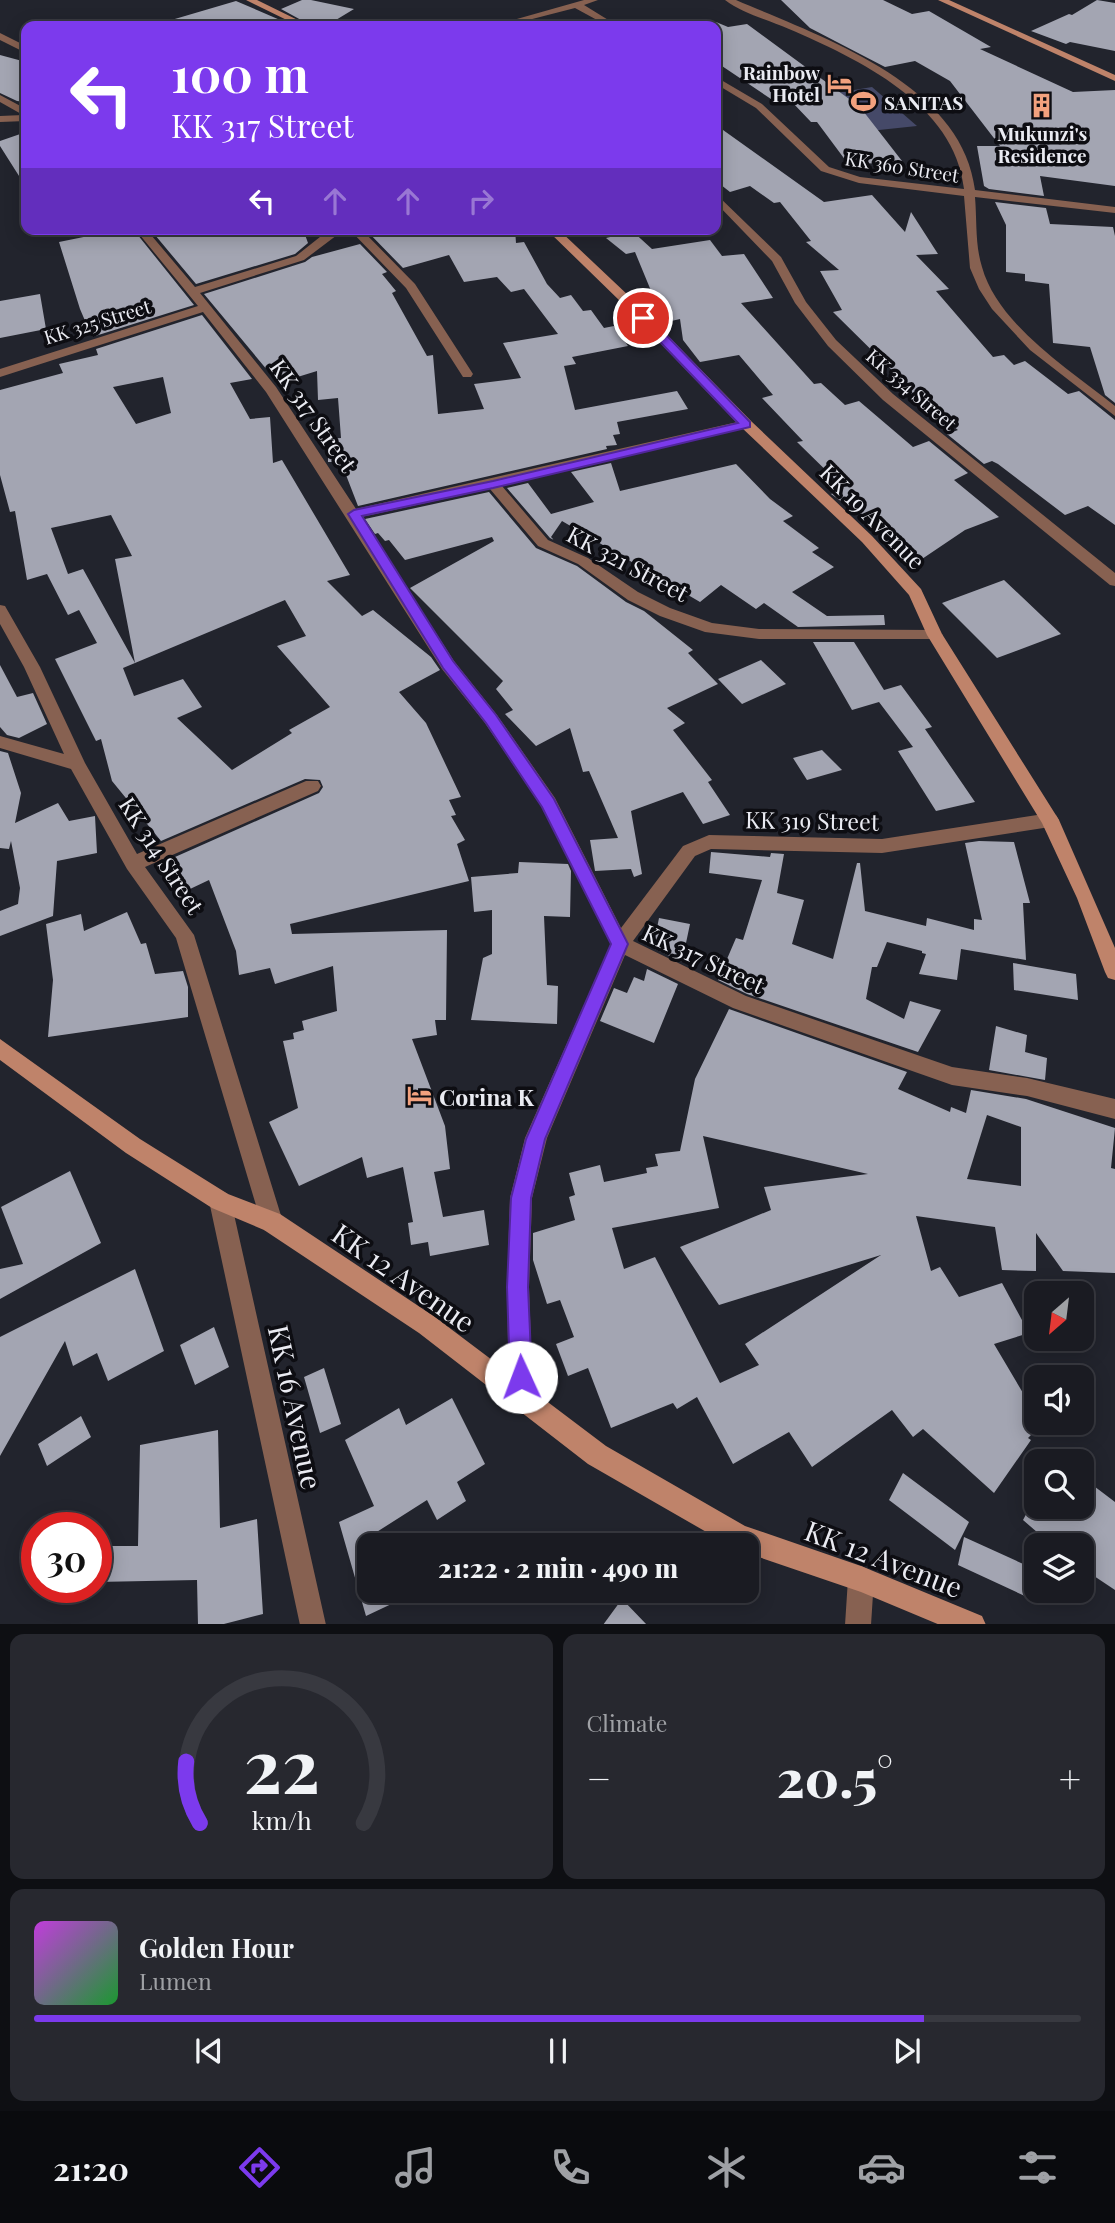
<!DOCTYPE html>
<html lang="en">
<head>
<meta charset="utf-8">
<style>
  :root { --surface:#1a1b22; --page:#27282f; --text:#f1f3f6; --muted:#9fa1a5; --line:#383940; --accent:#7c3aed }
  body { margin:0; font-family:"Playfair Display",serif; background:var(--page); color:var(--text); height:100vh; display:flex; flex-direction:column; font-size:26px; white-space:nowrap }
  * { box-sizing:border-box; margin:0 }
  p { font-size:23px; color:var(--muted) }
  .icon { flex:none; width:38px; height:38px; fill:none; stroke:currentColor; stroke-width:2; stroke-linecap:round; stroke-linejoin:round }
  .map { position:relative; height:1624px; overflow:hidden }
  .sheet { display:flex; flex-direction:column; gap:10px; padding:10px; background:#0e0f13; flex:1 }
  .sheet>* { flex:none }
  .banner { position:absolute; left:21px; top:21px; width:700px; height:214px; border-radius:14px; box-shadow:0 4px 18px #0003,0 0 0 2px var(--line); background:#7c3aed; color:#fff; overflow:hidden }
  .needle { width:46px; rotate:208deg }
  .tools { position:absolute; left:1024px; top:1281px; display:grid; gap:14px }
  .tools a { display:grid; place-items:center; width:70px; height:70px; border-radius:14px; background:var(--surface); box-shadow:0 4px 18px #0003,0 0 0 2px var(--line); font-size:35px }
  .speed { position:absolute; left:21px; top:1512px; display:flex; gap:14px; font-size:35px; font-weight:700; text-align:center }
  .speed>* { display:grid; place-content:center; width:91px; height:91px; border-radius:50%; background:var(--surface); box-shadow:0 4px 18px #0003,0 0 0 2px var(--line); line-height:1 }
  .speed .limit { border:10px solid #d22; background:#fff; color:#111 }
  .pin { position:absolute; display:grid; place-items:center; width:60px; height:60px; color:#fff; margin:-30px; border:4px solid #fff; border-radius:50%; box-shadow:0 2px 7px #0007 }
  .me { position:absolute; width:77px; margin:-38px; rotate:358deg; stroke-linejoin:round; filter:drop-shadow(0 0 5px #0008) }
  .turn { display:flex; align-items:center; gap:24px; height:147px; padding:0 35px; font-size:32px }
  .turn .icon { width:91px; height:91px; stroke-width:2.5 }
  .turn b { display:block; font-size:49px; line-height:60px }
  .lanes { display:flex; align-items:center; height:66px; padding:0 35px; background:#0003; justify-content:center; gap:35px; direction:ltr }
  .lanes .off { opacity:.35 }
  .big { font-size:52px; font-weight:800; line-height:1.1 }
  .sheet .tile { flex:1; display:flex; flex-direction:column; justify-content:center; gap:10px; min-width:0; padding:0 24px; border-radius:14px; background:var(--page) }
  .sheet .dial { align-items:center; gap:0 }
  .dial svg { height:182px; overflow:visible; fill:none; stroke:var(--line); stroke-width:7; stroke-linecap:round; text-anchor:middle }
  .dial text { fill:var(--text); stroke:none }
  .song { display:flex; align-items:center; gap:21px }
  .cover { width:84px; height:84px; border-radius:10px; background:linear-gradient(135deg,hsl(290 70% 55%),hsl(130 70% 35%)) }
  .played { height:7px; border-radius:4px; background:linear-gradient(90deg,var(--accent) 85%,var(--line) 85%) }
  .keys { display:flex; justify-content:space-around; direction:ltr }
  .heat { display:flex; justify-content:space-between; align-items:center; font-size:38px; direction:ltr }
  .sheet .tiles { flex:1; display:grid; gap:10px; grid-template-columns:1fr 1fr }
  .tile:last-child { grid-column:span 2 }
  .trip { position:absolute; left:357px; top:1533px; width:402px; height:70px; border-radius:14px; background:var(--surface); box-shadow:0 4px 18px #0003,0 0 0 2px var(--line); font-weight:800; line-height:70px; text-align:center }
  .tabs { display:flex; height:112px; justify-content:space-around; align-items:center; background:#0a0b0e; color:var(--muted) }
  .tabs .icon { width:49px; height:49px }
  .tabs .active { color:var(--accent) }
  .tabs b { font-size:32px; color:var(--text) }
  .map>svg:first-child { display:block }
  .green { fill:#454968 }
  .building { fill:#a3a5b2; fill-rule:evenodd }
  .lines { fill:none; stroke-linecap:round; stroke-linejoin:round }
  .street { fill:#876151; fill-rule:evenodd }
  .secondary { fill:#bf836a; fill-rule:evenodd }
  .route { fill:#7c3aed; stroke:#51269a; stroke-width:2 }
  .labels { text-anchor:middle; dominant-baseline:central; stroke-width:7; stroke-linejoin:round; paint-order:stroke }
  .far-poi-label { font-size:19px; font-weight:bold; fill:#eaebf2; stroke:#0d0d12; text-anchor:end }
  .far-street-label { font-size:19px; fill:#eaebf2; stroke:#0d0d12 }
  .street-label { font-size:23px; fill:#eaebf2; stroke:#0d0d12 }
  .poi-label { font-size:23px; font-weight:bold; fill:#eaebf2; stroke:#0d0d12; text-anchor:start }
  .near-street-label { font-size:28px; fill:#eaebf2; stroke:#0d0d12 }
</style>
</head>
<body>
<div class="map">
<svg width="1115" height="1625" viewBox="0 0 1115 1625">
  <rect width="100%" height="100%" fill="#22242d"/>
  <!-- green -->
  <path class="green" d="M872,87L917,126L860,132L830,94Z"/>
  <!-- building -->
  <path class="building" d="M302,0H311L354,9L326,26H312L281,9Z
    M781,0H883L912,14L929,11L991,47L980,49L1073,92L1115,90V186L1040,176L1044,196L989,189L984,186L977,146H1000L950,81L915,61L885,67L810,28Z
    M1097,0L1115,3V51L1070,42L1066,44L1031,31L1069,14L1072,15Z
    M236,1L294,26H169L168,21Z
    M716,22L728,27L747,24L860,107L902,161L849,165L817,122H811L792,102L783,96L771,99L716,62Z
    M0,55L26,62V102L17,101L0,93Z
    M716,125L824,202L872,195L905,232L911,212L938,254L916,255L949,289L936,291L993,357L1004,355L1014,365L1025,361L1068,394L1079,391L1115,420V525L1088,506L1065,515L998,464L992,461L984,464L947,434L958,430L905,389L909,387L833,312L842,310L820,271L839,270L806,242L811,241L780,202L774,203L750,186L730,192L716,181Z
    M26,132V187L0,146V141Z
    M995,202L1046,208L1050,224L1113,227L1115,236V403L1105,395L1090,347L1053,343L1049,284L1025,281V274L1006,272V225Z
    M123,229H133L194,305L92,337L80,309L59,242Z
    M150,229H303L308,243L295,254L196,284Z
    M365,229H515L516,243L524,242L547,284L560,298L571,295L583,311L591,310L604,328L614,326L628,346L572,357L576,364L564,366L575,410L677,391L688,409L617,422L620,434L613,435L617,445L606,446L607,449L358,506L341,462H328V439L341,438L338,398L318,400L317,371L278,383L204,294L305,262L312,257L360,244L387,272L382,274L396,291L392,293L427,356L433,355L438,414L484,409L474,384L521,378L503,343L558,334L524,289L511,292L497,277L464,282L449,255L403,268Z
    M625,229H630L652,249L710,240L722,256L744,254L773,298L741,303L814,384L821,383L845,405L859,401L913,447L929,441L968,473L954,480L999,517L965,530L922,559L874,529L877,527L831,494L844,488L797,442L803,441L762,398L773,395L739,355L700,362L683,340L680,319L667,322L661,315L635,252L626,254L606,238L627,233Z
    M40,294L46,329L0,338V301Z
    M202,315L252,379L230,383L250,419L270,417L273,463L282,460L350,575L327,581L362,616L373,610L431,657L440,670L399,692L426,723L461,797L449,800L456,815L451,816L465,840L457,844L469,881L290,924L292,934L447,930L446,1020H435L437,1035L412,1039L445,1126L450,1169L434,1172L443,1217L484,1210L489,1245L430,1256L428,1242L411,1245L408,1223L413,1222L403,1167L367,1178L362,1157L299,1186L269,1122L298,1108L283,1041L294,1039L293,1033L304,1030L302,1021L337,1011L333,966L275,984L270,968L239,975L236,951L209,880L190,889L171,861L175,857L319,793L323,787L320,780L305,779L161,841L112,781L101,739L96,741L55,659L97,643L79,610L68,615L47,574L27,580L15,511L10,512L0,475V390L63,373L59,364L98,355L96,349ZM163,377L171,413L136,424L113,387ZM111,515L132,556L115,559L135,663L285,600L306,636L277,646L330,707L289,730L292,733L232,770L177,718L202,707L183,679L134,696L123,668L135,663L83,569L68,574L51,528Z
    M611,463L620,491L736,464L770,499L793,516L783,521L819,548L812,552L834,567L792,592L827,616L884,615L885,625L798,627L764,603L756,609L721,585L700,602L562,521L551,537L554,540L550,538L507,488L528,483L551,514L594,502L571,472Z
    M489,492L536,548L577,566L626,602L644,611L693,650L688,653L718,684L667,708L685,723L673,730L712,780L708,782L730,815L703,824L683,792L631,811L642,874L634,877L631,869L595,871L590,840L618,838L589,771L583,772L570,728L536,746L505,714L513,710L496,689L503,681L410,588L494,541L492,537L405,560L389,540L385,541L378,533L375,534L365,519Z
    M1004,580L1061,634L997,658L942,603Z
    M813,642H854L884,690L901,685L932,727L925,729L975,802L936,811L898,751L913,747L879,702L852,710Z
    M761,660L786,684L742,704L718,679Z
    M0,665L17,697L33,693L47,724L19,738L7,735L0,727Z
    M822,750L842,770L807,780L793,758Z
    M0,751L8,753L21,793L15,823L58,803L69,821L95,816L97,853L57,861L53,916L0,936V911L18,904L20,888L11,841L9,849L0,848Z
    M979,841L1014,842L1030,903H1023L1026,960L961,949L957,980L919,974L926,954L922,953V951L887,942L877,967H872L866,999L904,1019L910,1001L941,1010L918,1052L747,994L718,980L736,938L743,940L762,880L709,873L711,852L770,857L771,853L784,854L777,893L804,900L792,944L833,959L857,863H860L865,911L926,926L927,918L974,930V919L982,920L965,843Z
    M519,862L568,864L571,871L570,917L544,916L547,985L558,986L557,1024L471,1020L483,958L492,954V910L474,912L471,877L518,873Z
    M127,912L141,944L146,943L155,974L183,971L188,987V1017L48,1037L53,980L46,924L81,914L84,931Z
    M659,918L690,924L682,962L653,948Z
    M1013,963L1076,974L1078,1000L1014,990Z
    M647,969L678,984L654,1043L600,1021L614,988L627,993L634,977L644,981Z
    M729,1009L907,1072L898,1089L950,1112L951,1107L966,1113L971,1090L1026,1099L1115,1128L1111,1168L1115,1169V1273L1063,1271L1036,1233V1271L1002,1270L995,1227L916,1216L931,1271L940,1267L959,1297L1002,1283L1029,1333L994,1344L1023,1393L1036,1380V1430L1028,1438L1031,1440L994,1493L923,1429L913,1437L892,1410L812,1467L789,1432L733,1464L697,1397L677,1409L673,1403L611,1428L588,1368L568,1376L556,1344L574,1337L560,1300L547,1304L533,1260V1233L575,1220L569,1197L575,1195L569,1173L600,1165L604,1182L647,1173L646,1168L658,1166L655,1154L680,1151L695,1079ZM987,1115L1021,1127V1186L967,1179ZM703,1136L868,1174L764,1187L771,1210L680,1247L719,1305L881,1255L745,1344L759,1365L720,1383L655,1257L624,1269L612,1228L719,1208Z
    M996,1026L1027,1035L1025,1052L1047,1058L1045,1080L989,1070Z
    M70,1171L101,1243L0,1299V1269L23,1264L1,1207Z
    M135,1269L164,1351L108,1381L97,1353L73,1366L65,1341L0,1456V1337Z
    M214,1327L229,1367L195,1385L180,1345Z
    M324,1368L341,1424L320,1433L304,1377Z
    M452,1398L485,1464L457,1482L466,1501L437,1520L427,1500L372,1535L375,1545H369V1591H419L366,1616L339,1522L374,1506L345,1440L399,1408L406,1425Z
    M81,1416L91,1437L47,1466L38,1444Z
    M218,1430L220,1528L257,1519L263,1614L220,1625H198L197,1580L96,1582V1565L100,1546H138L140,1445Z
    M903,1473L969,1522L955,1550L889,1500Z
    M1082,1477L1115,1502V1590L1082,1568V1545H1052L1023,1520L1030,1507H1082Z
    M964,1537L1032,1568L1027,1597L958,1565Z
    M622,1599L647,1625H603Z"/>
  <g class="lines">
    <!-- street -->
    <path class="street" d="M584,0H598L584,5L618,26H608L575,8L505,26H492Z
      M725,0H736C821,37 962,83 975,190L1115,207V213L975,197C977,220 975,245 982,267C998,325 1070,370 1115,406V416L1030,350L992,309L979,289L970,268L964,196L859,183L821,171L756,108L716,84V77L762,104L829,167L860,177L964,189C955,104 858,59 789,29C768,20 742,13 725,0Z
      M0,33L26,46V53L0,40Z
      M0,95L26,109V121L0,122V116L23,115L0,102Z
      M716,194L781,257L806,302L836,340L893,394L1115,573V586L1110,585L883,400L828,346L795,303L772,261L716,203Z
      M135,229H146L195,287L296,256L330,229H345L304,260L200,293L276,387L356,509L746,420L751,421V427L502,486L548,540L588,558L638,592L670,608L712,623L759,629L935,630L943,635L940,639H759L705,632L660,616L628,600L578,564L538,546L490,489L361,517L454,661L497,715L555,798L621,928L683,846L709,835L882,839L1050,813L1056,815L1059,820L1056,825L1050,827L882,853L711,849L695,856L633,941L746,996L952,1067L1027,1078L1115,1099V1119L1027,1096L952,1085L733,1008L625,955L547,1138L532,1198L529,1287L533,1400L529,1408L521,1412L513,1408L509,1400L507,1287L510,1198L525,1138L611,944L542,807L485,723L442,669L266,392L203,312L0,377V369L198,306Z
      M349,229H361L415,284L473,374L471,377H463L406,288Z
      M0,605L5,606L40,667L85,763L137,854L306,781H318L321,786L318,791L145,867L194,935L283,1222L280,1230L272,1233L264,1230L261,1222L176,938L127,869L71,769L0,748V736L64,754L24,667L0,624Z
      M220,1190L228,1194L231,1201L326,1625H300L209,1201L212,1194Z
      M861,1566L870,1570L874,1579L871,1625H845L848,1579L852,1570Z"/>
    <!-- secondary -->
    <path class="secondary" d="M246,0H257L310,26H299Z
      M938,0H949L1115,75V81Z
      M546,229H558L630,297L751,421L872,536L921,589L942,634L1059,820L1115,948V980L1108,978L1105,972L1077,898L1042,823L927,635L909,595L862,542L741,427L622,303Z
      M0,1039L140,1139L228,1194L280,1214L435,1317L606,1446L745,1526L861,1566L982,1616L986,1625H940L861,1592L747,1553V1545H729L588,1464L419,1333L264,1230L212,1208L126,1153L0,1060Z"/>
  </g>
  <!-- route -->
  <path class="route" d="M639,315H647L750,422V427L493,488L362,516L453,661L496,715L554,799L628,944L545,1139L531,1198L528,1287L532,1377L528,1385L521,1388L513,1385L510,1377L507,1287L511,1198L526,1139L611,944L542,807L486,723L443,668L348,514L354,510L493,481L738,423L639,320Z"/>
  <!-- icons -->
  <defs>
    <symbol id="hotel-bare" viewBox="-9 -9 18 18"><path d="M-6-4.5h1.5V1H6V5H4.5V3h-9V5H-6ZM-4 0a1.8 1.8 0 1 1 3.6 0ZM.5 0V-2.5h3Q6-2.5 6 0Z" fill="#f2a17e" stroke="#0d0d12" stroke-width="2.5" paint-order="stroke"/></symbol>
    <symbol id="stadium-bare" viewBox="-9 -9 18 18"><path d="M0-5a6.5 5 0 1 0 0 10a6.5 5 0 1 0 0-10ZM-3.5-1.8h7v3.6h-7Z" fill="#f2a17e" stroke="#0d0d12" stroke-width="2.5" paint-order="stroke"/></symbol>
    <symbol id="building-bare" viewBox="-9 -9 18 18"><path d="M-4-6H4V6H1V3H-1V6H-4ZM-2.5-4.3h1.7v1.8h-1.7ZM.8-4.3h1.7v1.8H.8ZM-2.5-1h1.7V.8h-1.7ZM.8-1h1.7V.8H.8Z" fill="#f2a17e" stroke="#0d0d12" stroke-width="2.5" paint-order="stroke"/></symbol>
  </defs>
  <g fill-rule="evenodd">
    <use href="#hotel-bare" x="822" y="66" width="35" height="35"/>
    <use href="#stadium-bare" x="846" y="84" width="35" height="35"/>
    <use href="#building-bare" x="1024" y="88" width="35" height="35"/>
    <use href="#hotel-bare" x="402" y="1078" width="35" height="35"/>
  </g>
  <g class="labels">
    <!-- far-poi labels -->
    <g class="far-poi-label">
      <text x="820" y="72">Rainbow<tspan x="820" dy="22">Hotel</tspan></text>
      <text x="884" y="102" text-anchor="start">SANITAS</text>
      <text x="1042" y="133" text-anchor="middle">Mukunzi's<tspan x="1042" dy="22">Residence</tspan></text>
    </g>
    <!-- far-street labels -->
    <g class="far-street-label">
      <text transform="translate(902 166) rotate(9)">KK 360 Street</text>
      <text transform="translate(97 321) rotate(-17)">KK 325 Street</text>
      <text transform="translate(912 389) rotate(41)">KK 334 Street</text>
    </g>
    <!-- street labels -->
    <g class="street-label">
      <text transform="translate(314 415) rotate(55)">KK 317 Street</text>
      <text transform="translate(873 516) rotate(45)">KK 19 Avenue</text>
      <text transform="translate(628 563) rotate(28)">KK 321 Street</text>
      <text transform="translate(812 820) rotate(1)">KK 319 Street</text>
      <text transform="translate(162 855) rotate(57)">KK 314 Street</text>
      <text transform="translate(704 958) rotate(25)">KK 317 Street</text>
    </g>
    <!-- poi labels -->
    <g class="poi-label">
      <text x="439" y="1096">Corina K</text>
    </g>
    <!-- near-street labels -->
    <g class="near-street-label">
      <text transform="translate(404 1277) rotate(35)">KK 12 Avenue</text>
      <text transform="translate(296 1407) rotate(78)">KK 16 Avenue</text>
      <text transform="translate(884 1558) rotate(21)">KK 12 Avenue</text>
    </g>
  </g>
</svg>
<div class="tools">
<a><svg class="needle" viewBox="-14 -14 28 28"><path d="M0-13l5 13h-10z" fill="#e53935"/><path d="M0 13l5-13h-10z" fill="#9fa1a5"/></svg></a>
<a><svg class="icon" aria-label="sound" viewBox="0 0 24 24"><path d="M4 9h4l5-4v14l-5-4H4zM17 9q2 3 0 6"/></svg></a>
<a><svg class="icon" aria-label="search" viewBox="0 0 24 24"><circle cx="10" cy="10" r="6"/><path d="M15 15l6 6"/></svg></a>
<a><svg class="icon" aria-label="layers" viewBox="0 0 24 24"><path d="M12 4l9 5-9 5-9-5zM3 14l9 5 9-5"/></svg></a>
</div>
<div class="speed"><div class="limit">30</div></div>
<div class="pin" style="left:643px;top:318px;background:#d93025"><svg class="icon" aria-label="arrive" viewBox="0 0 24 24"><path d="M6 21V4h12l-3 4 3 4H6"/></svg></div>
<svg class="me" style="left:521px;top:1377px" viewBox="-20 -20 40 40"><circle r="19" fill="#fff"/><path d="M0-13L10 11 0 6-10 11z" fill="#7c3aed"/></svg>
<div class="trip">21:22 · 2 min · 490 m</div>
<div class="banner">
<div class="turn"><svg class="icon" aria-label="left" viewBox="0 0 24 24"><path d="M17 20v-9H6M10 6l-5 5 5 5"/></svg><div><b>100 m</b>KK 317 Street</div></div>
<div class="lanes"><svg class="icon" aria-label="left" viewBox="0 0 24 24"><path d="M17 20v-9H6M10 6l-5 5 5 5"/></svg><svg class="icon off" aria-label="ahead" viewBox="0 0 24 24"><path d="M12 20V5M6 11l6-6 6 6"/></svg><svg class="icon off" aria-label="ahead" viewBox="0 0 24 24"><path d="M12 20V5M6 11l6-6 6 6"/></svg><svg class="icon off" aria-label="right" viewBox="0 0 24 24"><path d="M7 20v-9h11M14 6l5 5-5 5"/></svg></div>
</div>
</div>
<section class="sheet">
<div class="tiles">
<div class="tile dial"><svg viewBox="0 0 100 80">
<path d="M14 69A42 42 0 1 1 86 69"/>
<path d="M14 69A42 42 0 0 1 8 42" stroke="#7c3aed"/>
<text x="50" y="56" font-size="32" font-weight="700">22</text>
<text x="50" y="72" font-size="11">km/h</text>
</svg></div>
<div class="tile"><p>Climate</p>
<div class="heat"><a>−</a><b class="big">20.5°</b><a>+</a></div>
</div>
<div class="tile">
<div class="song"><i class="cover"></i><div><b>Golden Hour</b><p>Lumen</p></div></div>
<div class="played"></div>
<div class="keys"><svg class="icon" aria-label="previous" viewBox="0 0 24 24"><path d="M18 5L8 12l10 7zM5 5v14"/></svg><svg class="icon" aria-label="pause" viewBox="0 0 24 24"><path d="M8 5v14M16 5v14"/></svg><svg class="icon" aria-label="next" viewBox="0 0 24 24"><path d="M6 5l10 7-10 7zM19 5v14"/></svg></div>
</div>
</div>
</section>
<nav class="tabs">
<b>21:20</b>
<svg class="icon active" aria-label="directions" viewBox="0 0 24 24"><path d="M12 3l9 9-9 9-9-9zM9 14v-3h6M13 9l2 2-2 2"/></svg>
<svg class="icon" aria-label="music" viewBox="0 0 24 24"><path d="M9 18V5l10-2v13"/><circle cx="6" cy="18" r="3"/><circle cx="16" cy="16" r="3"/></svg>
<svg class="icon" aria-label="phone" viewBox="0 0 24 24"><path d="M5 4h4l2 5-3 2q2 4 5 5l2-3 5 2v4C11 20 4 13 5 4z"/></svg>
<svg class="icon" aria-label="climate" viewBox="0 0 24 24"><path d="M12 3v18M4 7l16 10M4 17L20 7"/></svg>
<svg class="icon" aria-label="car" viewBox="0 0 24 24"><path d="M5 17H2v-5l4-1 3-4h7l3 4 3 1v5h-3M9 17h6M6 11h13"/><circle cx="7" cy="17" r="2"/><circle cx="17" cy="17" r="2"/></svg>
<svg class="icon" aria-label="filters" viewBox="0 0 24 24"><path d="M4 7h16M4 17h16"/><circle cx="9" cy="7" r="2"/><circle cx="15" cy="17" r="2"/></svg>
</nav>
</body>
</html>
